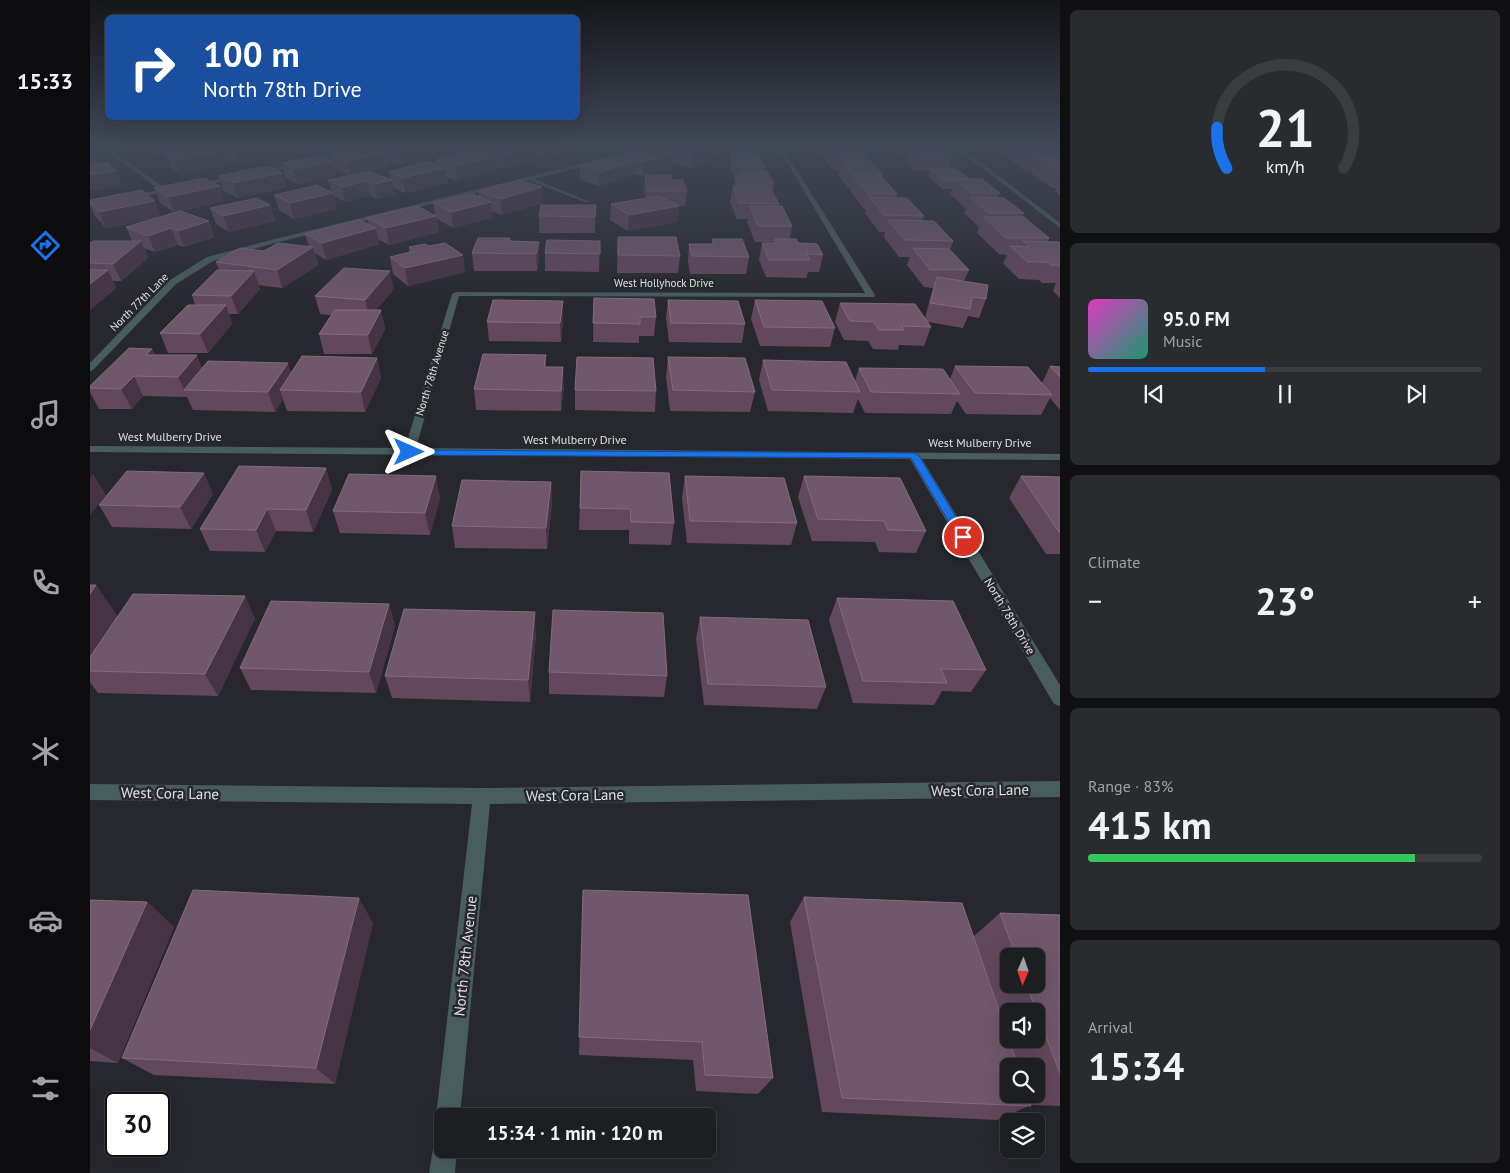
<!DOCTYPE html>
<html lang="en">
<head>
<meta charset="utf-8">
<style>
  :root { --surface:#1d1e22; --page:#2a2b2f; --text:#f1f3f6; --muted:#a0a2a5; --line:#3b3c40; --accent:#1a73e8 }
  body { margin:0; font-family:"PT Sans",sans-serif; background:var(--page); color:var(--text); height:100vh; display:flex; flex-direction:column; font-size:19px; white-space:nowrap }
  * { box-sizing:border-box; margin:0 }
  p { font-size:16px; color:var(--muted) }
  .icon { flex:none; width:28px; height:28px; fill:none; stroke:currentColor; stroke-width:2; stroke-linecap:round; stroke-linejoin:round }
  .map { position:relative; flex:1; overflow:hidden }
  .sheet { display:flex; flex-direction:column; gap:10px; padding:10px; background:#101013; width:450px }
  .sheet>* { flex:none }
  .banner { position:absolute; left:15px; top:15px; width:475px; height:105px; border-radius:8px; box-shadow:0 5px 20px #0002,0 0 0 1px var(--line); background:#1a4fa0; color:#fff; overflow:hidden }
  .needle { width:32px; rotate:182deg }
  .controls { position:absolute; left:910px; top:948px; display:grid; gap:10px }
  .controls a { display:grid; place-items:center; width:45px; height:45px; border-radius:8px; background:var(--surface); box-shadow:0 5px 20px #0002,0 0 0 1px var(--line); font-size:25px }
  .speed { position:absolute; left:15px; top:1092px; display:flex; gap:10px; font-size:25px; font-weight:700; text-align:center }
  .speed>* { display:grid; place-content:center; width:65px; height:65px; border-radius:50%; background:var(--surface); box-shadow:0 5px 20px #0002,0 0 0 1px var(--line); line-height:1 }
  .speed .limit { border:2px solid #111; border-radius:8px; background:#fff; color:#111 }
  .pin { position:absolute; display:grid; place-items:center; width:42px; height:42px; color:#fff; margin:-21px; border:2px solid #fff; border-radius:50%; box-shadow:0 1px 5px #0007 }
  .me { position:absolute; width:55px; margin:-28px; rotate:90deg; stroke-linejoin:round; filter:drop-shadow(0 0 4px #0008) }
  .turn { display:flex; align-items:center; gap:18px; height:105px; padding:0 15px; font-size:22px }
  .turn .icon { width:65px; height:65px; stroke-width:2.5 }
  .turn b { display:block; font-size:35px; line-height:42px }
  .big { font-size:38px; font-weight:800; line-height:1.1 }
  .sheet .card { flex:1; display:flex; flex-direction:column; justify-content:center; gap:8px; min-width:0; padding:0 18px; border-radius:8px; background:var(--page) }
  .sheet .dial { align-items:center; gap:0 }
  .dial svg { height:130px; overflow:visible; fill:none; stroke:var(--line); stroke-width:7; stroke-linecap:round; text-anchor:middle }
  .dial text { fill:var(--text); stroke:none }
  .song { display:flex; align-items:center; gap:15px }
  .cover { width:60px; height:60px; border-radius:8px; background:linear-gradient(135deg,hsl(310 70% 55%),hsl(160 70% 35%)) }
  .played { height:5px; border-radius:2px; background:linear-gradient(90deg,var(--accent) 45%,var(--line) 45%) }
  .keys { display:flex; justify-content:space-around; direction:ltr }
  .heat { display:flex; justify-content:space-between; align-items:center; font-size:28px; direction:ltr }
  .charge { height:8px; border-radius:4px; background:linear-gradient(90deg,#34c759 83%,var(--line) 0) }
  .trip { position:absolute; left:344px; top:1108px; width:282px; height:50px; border-radius:8px; background:var(--surface); box-shadow:0 5px 20px #0002,0 0 0 1px var(--line); font-weight:800; line-height:50px; text-align:center }
  main { display:flex; flex:1; min-height:0 }
  .menu { display:flex; flex-direction:column; width:90px; justify-content:space-around; align-items:center; background:#0c0c0e; color:var(--muted) }
  .menu .icon { width:35px; height:35px }
  .menu .on { color:var(--accent) }
  .menu b { font-size:22px; color:var(--text) }
  .map>svg:first-child { display:block }
  .lines { fill:none; stroke-linecap:round; stroke-linejoin:round }
  .minor { fill:#485d5e; fill-rule:evenodd }
  .wall { fill:#63475d; fill-rule:evenodd }
  .shaded-wall { fill:#463344 }
  .building { fill:#71576b; stroke:#826c7e }
  .route { fill:#1a73e8; stroke:#114b97 }
  .labels { text-anchor:middle; dominant-baseline:central; stroke-width:5; stroke-linejoin:round; paint-order:stroke }
  .far-street-label { font-size:11px; fill:#dfe0e3; stroke:#27282d }
  .street-label { font-size:12px; fill:#dfe0e3; stroke:#27282d }
  .near-street-label { font-size:15px; fill:#dfe0e3; stroke:#27282d }
</style>
</head>
<body>
<main>
<nav class="menu">
<b>15:33</b>
<svg class="icon on" aria-label="directions" viewBox="0 0 24 24"><path d="M12 3l9 9-9 9-9-9zM9 14v-3h6M13 9l2 2-2 2"/></svg>
<svg class="icon" aria-label="music" viewBox="0 0 24 24"><path d="M9 18V5l10-2v13"/><circle cx="6" cy="18" r="3"/><circle cx="16" cy="16" r="3"/></svg>
<svg class="icon" aria-label="phone" viewBox="0 0 24 24"><path d="M5 4h4l2 5-3 2q2 4 5 5l2-3 5 2v4C11 20 4 13 5 4z"/></svg>
<svg class="icon" aria-label="climate" viewBox="0 0 24 24"><path d="M12 3v18M4 7l16 10M4 17L20 7"/></svg>
<svg class="icon" aria-label="car" viewBox="0 0 24 24"><path d="M5 17H2v-5l4-1 3-4h7l3 4 3 1v5h-3M9 17h6M6 11h13"/><circle cx="7" cy="17" r="2"/><circle cx="17" cy="17" r="2"/></svg>
<svg class="icon" aria-label="filters" viewBox="0 0 24 24"><path d="M4 7h16M4 17h16"/><circle cx="9" cy="7" r="2"/><circle cx="15" cy="17" r="2"/></svg>
</nav>
<div class="map">
<svg width="970" height="1173" viewBox="0 0 970 1173">
  <rect width="100%" height="100%" fill="#27282d"/>
  <g class="lines">
    <!-- minor -->
    <path class="minor" d="M29,144H42L21,149L76,189L83,188L85,191L0,205V201L70,190L16,150L0,153V149Z
      M298,144H309L104,187L101,185Z
      M571,144H580L444,179L498,201V203L438,180L181,244L123,261L86,284L3,370L0,371V363L80,280L117,257L177,241Z
      M667,144C681,144 694,153 703,164L785,295L784,297L369,296L326,448L970,454V460L832,459L970,685V706L964,704L820,459L0,452V446L315,448L362,294L366,292L775,293L699,166L691,156Z
      M856,144H862L895,165L970,223V228L891,167Z
      M970,781V797L400,804L370,1116H352V1126L350,1124L346,1116L382,804L0,800V784L392,788Z
      M352,1138V1149H367L365,1173H339L343,1149L346,1140Z"/>
  </g>
  <!-- wall -->
  <path class="wall" d="M53,144H108V147L119,145L117,144H125H124L135,150L133,144H240V146L201,154L190,149L191,156L147,163L138,157L140,165L91,174L80,167L76,156L68,157L55,150Z
    M293,144H386V145L353,153L347,151L348,156L311,165L299,160L300,166L260,175L245,169L246,176L207,184L195,177L192,163L241,161L240,154L293,150L292,145Z
    M405,144H499L485,147V152L455,159L447,157V160L415,169L405,166V171L367,181L356,177L357,183L315,193L303,187L304,195L287,199L280,196L255,202L244,196L246,209L204,219L189,210L184,195L241,192L238,180H300L299,172L346,165L345,159L391,153V148Z
    M579,144H652L651,147L624,155L620,154L619,163L602,168L583,163L582,169L558,175L582,180L597,191L595,206H589L587,222L538,231L520,220L521,204L556,198L554,190L555,176H553L544,174V176L509,186L490,180V166L531,158L532,155L572,151V146Z
    M714,144H765L764,146L779,152L777,161L793,175L792,178L807,194L806,198L834,216L832,221L863,241L860,250L879,270L874,281L896,299L889,318L878,316L873,328L838,322L841,327L834,346L809,345L808,350L783,349L778,341L754,340L745,322L750,303L835,318L843,288L834,287L817,265L820,257H809L794,237L795,232H789L775,213L776,209H774L761,192V189H759L748,175L749,171L743,170L734,159L735,157H732L714,145Z
    M793,144H848L863,157L859,169L879,179L910,193L908,198L934,213L932,217L959,238L958,242L970,243V298L963,291L966,283H952L949,280L929,279L913,263L917,255L909,254L887,233L889,227L874,213L876,209L860,194L862,189H852L838,176L840,171H825L815,161L817,155H811Z
    M898,144H959L967,149L965,153L970,155V195L965,191L966,188H962L941,173L942,171H935L917,158L918,155H913Z
    M641,153L675,167L674,171L684,184L682,192L689,204L688,206L702,226L700,239L708,243L733,255L729,272H718L716,278L676,277L669,260L672,243H684V242H665L657,222L658,219H647L640,202L643,186H644L645,180L640,167Z
    M192,173L196,188L148,198L133,190L129,176Z
    M130,186L134,201L90,211L119,221L124,237L94,247L88,245L65,252L54,248L58,258L31,281H23L26,288L0,310V243L42,241L36,227L68,218L16,228L5,216L0,205V200L71,217L84,212L70,203L64,188Z
    M452,187L453,203L412,215L401,211L402,218L363,228L347,219L349,232L299,245L288,239L289,244L236,260L225,253L228,265L192,288L168,285L170,289L148,314H139L142,324L118,353H78L70,333L105,305L102,295L129,270L126,262L174,251L219,247L215,234L278,224L277,218L345,215L343,203L389,197V191Z
    M180,205L185,221L139,232L126,224L120,208Z
    M506,205L505,233H449V216Z
    M528,237L590,256L588,273H527Z
    M420,238V241L449,242V259L447,271H384L382,253Z
    M622,239L659,257L656,274H600L598,261L599,244H622Z
    M510,241L509,272L455,271V253Z
    M339,246L375,272L318,286L303,274L300,257L319,253V247Z
    M304,289L286,310H291L295,329L282,354H234L229,334L241,315L230,314L225,296Z
    M504,298L566,317L564,336H549V343L503,342Z
    M578,300L655,324L652,343L579,342L576,318Z
    M665,300L745,328L740,347L670,346L661,319Z
    M473,301V319L471,342L399,341L397,322Z
    M62,349L65,355L112,368L201,374L287,358L291,378L275,412L197,411L193,399L185,412L103,410L97,397L53,396L42,409H9L0,392V386Z
    M456,355V367L474,387L471,411L386,410L384,389Z
    M578,357L665,392L660,412L580,411L576,377Z
    M673,360L765,381L769,368L860,379L865,366L952,383L960,366L970,367V410L960,398L951,415L876,414L867,401L861,414L775,413L768,399L763,413L678,411L669,380Z
    M485,390L566,391L565,412L485,410Z
    M236,468L242,490L223,532L186,531L175,552L120,551L110,529Z
    M491,471L584,523L581,545L539,544V530H489Z
    M595,476L707,523L701,545L597,543L592,498Z
    M714,476L836,531L826,553L789,552L785,542L722,541L708,497Z
    M931,476L970,477V554H956L919,498Z
    M461,482L462,503L457,549L365,548L362,526Z
    M123,494L101,529L22,527L9,505Z
    M350,498L340,535L250,533L243,511Z
    M6,585L27,616L165,618L128,696L8,693L0,682V671Z
    M747,598L896,670L881,692L852,691L844,705L763,703L739,620Z
    M299,604L305,626L286,693L161,690L150,668Z
    M610,617L736,687L727,709L614,705L606,639Z
    M446,634L440,702L302,698L295,676Z
    M459,672L577,676L574,697L459,694Z
    M493,890L683,1078L668,1094L606,1091L603,1060L489,1055Z
    M714,897L883,937L910,913L970,915V1106L941,1105L907,1120L732,1112L700,922ZM919,956H946V984H919ZM919,1011H946V1039H919ZM919,1066H946V1094H919Z
    M0,900L57,902L84,927L28,1063L0,1061Z
    M283,923L245,1084L64,1075L32,1058Z"/>
  <!-- shaded-wall -->
  <path class="shaded-wall" d="M63,144H108L109,150L75,153L76,156L68,157Z
    M174,144H188L191,156L147,163L143,149Z
    M198,144H240V146L201,154Z
    M338,144H346L348,156L311,165L308,151Z
    M359,144H386V145L353,153L352,146Z
    M461,144H485V152L455,159L454,146Z
    M486,144H499L486,147Z
    M614,144H618L617,150L621,149L619,163L602,168L603,154L608,146Z
    M625,144H652L651,147L624,155Z
    M447,147V160L415,169L414,155Z
    M5,150L10,164L0,166V151Z
    M136,151L140,165L91,174L86,160Z
    M298,152L300,166L260,175L257,161Z
    M583,155L582,169L553,176V162Z
    M404,157L405,171L367,181L366,166Z
    M243,162L246,176L207,184L203,169Z
    M545,162L544,176L509,186V172Z
    M355,168L357,183L315,193L313,178Z
    M26,171L32,186L0,191V175Z
    M192,173L196,188L148,198L143,183Z
    M302,180L304,195L287,199L284,184Z
    M277,181L280,196L255,202L252,187Z
    M130,186L134,201L84,212L78,197Z
    M452,187L453,203L412,215L411,199Z
    M243,193L246,209L204,219L200,203Z
    M65,201L71,217L16,228L9,212Z
    M401,202L402,218L363,228L361,212Z
    M180,205L185,221L139,232L133,216Z
    M589,206L587,222L538,231L539,215Z
    M346,216L349,232L299,245L296,228Z
    M119,221L124,237L94,247L88,231Z
    M81,228L88,245L65,252L58,236Z
    M286,228L289,244L236,260L232,243Z
    M51,241L58,258L31,281L23,264Z
    M449,242V259L447,271L446,254Z
    M223,247L228,265L192,288L187,270Z
    M373,255L375,272L318,286L315,268Z
    M18,270L26,288L0,310V284Z
    M164,271L170,289L148,314L141,296Z
    M300,271L304,289L279,318L275,300Z
    M473,301V319L471,342L470,323Z
    M136,305L142,324L118,353L110,334Z
    M291,310L295,329L282,354L278,335Z
    M62,349L71,368L56,355Z
    M107,355L115,375L94,390L88,377Z
    M287,358L291,378L275,412L271,392Z
    M198,363L204,383L190,390L193,399L185,412L178,392Z
    M473,367L474,387L471,411V391Z
    M44,376L53,396L42,409L31,389Z
    M236,468L242,490L223,532L216,510Z
    M114,473L123,494L101,529L90,507Z
    M3,474L16,495L0,515V477Z
    M346,476L350,498L340,535L335,513Z
    M461,482L462,503L457,549L456,528Z
    M177,509L186,531L175,552L166,530Z
    M6,585L27,616L0,658V594Z
    M155,596L165,618L128,696L115,674Z
    M299,604L305,626L286,693L279,672Z
    M445,612L446,634L440,702L438,680Z
    M269,898L283,923L245,1084L226,1068Z
    M57,902L84,927L28,1063L0,1048V1030Z"/>
  <!-- building -->
  <path class="building" d="M124,144L136,151L86,160L75,153Z
    M135,144H174L143,149Z
    M293,144H338L308,151L292,145Z
    M347,144H359L352,146Z
    M405,144H438L447,147L414,155L391,148Z
    M579,144H614L608,146L621,149L603,154L572,146Z
    M825,144H848L863,157L829,156L819,147H828Z
    M910,144H922L920,148H915Z
    M922,144H959L967,149H959L970,155V157H941Z
    M0,145H1L5,150L0,151Z
    M280,146L298,152L257,161L240,154Z
    M737,146H773L779,152H769L773,157L746,156Z
    M561,148L583,155L553,162L532,155Z
    M384,150L404,157L366,166L345,159Z
    M641,153H667L675,167L647,166Z
    M231,155L243,162L203,169L192,163Z
    M526,156L545,162L509,172L490,166Z
    M947,159H970V173H969Z
    M337,161L355,168L313,178L299,172Z
    M751,161H780L793,175H763Z
    M18,162L26,171L0,175V165Z
    M177,166L192,173L143,183L129,176Z
    M840,169H866L879,179H865V181H854Z
    M280,171L302,180L284,184L277,181L252,187L238,180Z
    M651,171H677L684,184H649L645,176H653Z
    M555,175H581L582,180H593L597,191H558Z
    M764,177L793,178L807,194H778Z
    M114,178L130,186L78,197L64,188Z
    M865,179H892L910,193H881Z
    M430,180L452,187L411,199L389,191Z
    M227,185L243,193L200,203L184,195Z
    M643,186L680,187L689,204L649,203Z
    M52,190L65,201L9,212L0,203V200Z
    M383,194L401,202L361,212L343,203Z
    M569,196L589,206L539,215L521,204Z
    M779,197L817,198L834,216L794,215Z
    M880,197L914,198L934,213H898Z
    M167,198L180,205L133,216L120,208Z
    M451,205H506L505,217L449,216Z
    M327,206L346,216L296,228L277,218Z
    M660,206H692L702,226H668Z
    M90,211L119,221L88,231L81,228L58,236L36,227Z
    M893,217H934L959,238H916Z
    M269,220L286,228L232,243L215,234Z
    M798,220L844,221L863,241L815,240Z
    M528,237H586L590,256L528,255Z
    M388,238H420L419,241L449,242L446,254L382,253Z
    M622,239H652L659,257L602,256L599,244H624Z
    M685,239H706L708,243L727,244L733,255L717,254L720,260H679L672,243H687Z
    M457,240L510,241V254L455,253Z
    M3,241H51L23,264L0,263V243Z
    M933,241L969,242L970,243V266L961,265L957,262H937L920,246L939,247Z
    M188,243L223,247L187,270L126,262L150,248L174,251Z
    M355,243L373,255L315,268L300,257L324,251L319,247L335,244L339,246Z
    M823,248L859,249L879,270H840Z
    M254,268L300,271L275,300L225,296Z
    M0,270H18L0,284Z
    M127,270L164,271L141,296L102,295Z
    M847,277L898,285L896,299L882,297L880,309L840,303Z
    M504,298L564,299L566,317H550V324L503,323Z
    M403,300L473,301L470,323L397,322Z
    M578,300L648,301L655,324L581,323Z
    M665,300L732,301L745,328L674,327Z
    M750,303L825,304L841,327L811,326L814,330H789L784,322L760,321Z
    M98,305H136L110,334L70,333Z
    M245,310H291L278,335L229,334Z
    M39,348L62,349L56,355H107L88,377L44,376L31,389L0,388V386Z
    M393,354L456,355L454,367H473L471,391L384,389Z
    M212,356L287,358L271,392L190,390Z
    M487,357L563,358L566,391L485,390Z
    M578,357L655,358L665,392L583,390Z
    M673,360L756,362L770,392L682,390Z
    M118,361L198,363L178,392L94,390Z
    M865,366L938,367L962,395L885,393Z
    M960,366L970,367V377Z
    M769,368L853,369L870,394L781,392Z
    M149,466L236,468L216,510L177,509L166,530L110,529Z
    M37,471L114,473L90,507L9,505Z
    M491,471L579,473L584,523L541,522L540,509L490,508Z
    M259,474L346,476L335,513L243,511Z
    M595,476L694,478L707,523L600,521Z
    M714,476L810,478L836,531L798,530L794,521L728,519Z
    M931,476L970,477V532H969Z
    M372,480L461,482L456,528L362,526Z
    M0,585H6L0,594Z
    M43,594L155,596L115,674L0,671V657Z
    M747,598L863,601L896,670L851,669L857,683L773,681Z
    M181,601L299,604L279,672L150,668Z
    M314,609L445,612L438,680L295,676Z
    M463,610L573,613L577,676L459,672Z
    M610,617L718,620L736,687L618,684Z
    M103,890L269,898L226,1068L32,1058Z
    M493,890L658,895L683,1078L615,1075L612,1042L489,1037Z
    M714,897L872,903L928,1066H919V1094H937L941,1106L752,1098Z
    M0,900L57,902L0,1030Z
    M910,913L970,915V1073L936,984H946V956H926Z"/>
  <!-- sky -->
  <linearGradient id="sky" x2="0" y2="1"><stop stop-color="#151619"/><stop offset="0.47" stop-color="#414857"/><stop offset="1" stop-color="#414857" stop-opacity="0"/></linearGradient>
  <rect width="970" height="308" fill="url(#sky)"/>
  <!-- route -->
  <path class="route" d="M316,450L824,453L829,456L878,537L873,540L869,539L821,458L319,455L314,452Z"/>
  <g class="labels">
    <!-- far-street labels -->
    <g class="far-street-label">
      <text x="574" y="283">West Hollyhock Drive</text>
      <text transform="translate(49 302) rotate(-45)">North 77th Lane</text>
      <text transform="translate(342 373) rotate(-73)">North 78th Avenue</text>
    </g>
    <!-- street labels -->
    <g class="street-label">
      <text x="80" y="436">West Mulberry Drive</text>
      <text x="485" y="439">West Mulberry Drive</text>
      <text x="890" y="442">West Mulberry Drive</text>
      <text transform="translate(920 616) rotate(59)">North 78th Drive</text>
    </g>
    <!-- near-street labels -->
    <g class="near-street-label">
      <text transform="translate(890 790) rotate(-1)">West Cora Lane</text>
      <text transform="translate(80 793) rotate(1)">West Cora Lane</text>
      <text transform="translate(485 795) rotate(-1)">West Cora Lane</text>
      <text transform="translate(375 956) rotate(-84)">North 78th Avenue</text>
    </g>
  </g>
</svg>
<div class="controls">
<a><svg class="needle" viewBox="-14 -14 28 28"><path d="M0-13l5 13h-10z" fill="#e53935"/><path d="M0 13l5-13h-10z" fill="#a0a2a5"/></svg></a>
<a><svg class="icon" aria-label="sound" viewBox="0 0 24 24"><path d="M4 9h4l5-4v14l-5-4H4zM17 9q2 3 0 6"/></svg></a>
<a><svg class="icon" aria-label="search" viewBox="0 0 24 24"><circle cx="10" cy="10" r="6"/><path d="M15 15l6 6"/></svg></a>
<a><svg class="icon" aria-label="layers" viewBox="0 0 24 24"><path d="M12 4l9 5-9 5-9-5zM3 14l9 5 9-5"/></svg></a>
</div>
<div class="speed"><div class="limit">30</div></div>
<div class="pin" style="left:873px;top:537px;background:#d93025"><svg class="icon" aria-label="arrive" viewBox="0 0 24 24"><path d="M6 21V4h12l-3 4 3 4H6"/></svg></div>
<svg class="me" style="left:319px;top:452px" viewBox="-20 -20 40 40"><path d="M0-17L14 15 0 8-14 15z" fill="#1a73e8" stroke="#fff" stroke-width="4"/></svg>
<div class="trip">15:34 · 1 min · 120 m</div>
<div class="banner">
<div class="turn"><svg class="icon" aria-label="right" viewBox="0 0 24 24"><path d="M7 20v-9h11M14 6l5 5-5 5"/></svg><div><b>100 m</b>North 78th Drive</div></div>
</div>
</div>
<section class="sheet">
<div class="card dial"><svg viewBox="0 0 100 80">
<path d="M14 69A42 42 0 1 1 86 69"/>
<path d="M14 69A42 42 0 0 1 8 44" stroke="#1a73e8"/>
<text x="50" y="56" font-size="32" font-weight="700">21</text>
<text x="50" y="72" font-size="11">km/h</text>
</svg></div>
<div class="card">
<div class="song"><i class="cover"></i><div><b>95.0 FM</b><p>Music</p></div></div>
<div class="played"></div>
<div class="keys"><svg class="icon" aria-label="previous" viewBox="0 0 24 24"><path d="M18 5L8 12l10 7zM5 5v14"/></svg><svg class="icon" aria-label="pause" viewBox="0 0 24 24"><path d="M8 5v14M16 5v14"/></svg><svg class="icon" aria-label="next" viewBox="0 0 24 24"><path d="M6 5l10 7-10 7zM19 5v14"/></svg></div>
</div>
<div class="card"><p>Climate</p>
<div class="heat"><a>−</a><b class="big">23°</b><a>+</a></div>
</div>
<div class="card"><p>Range · 83%</p><b class="big">415 km</b><div class="charge"></div></div>
<div class="card"><p>Arrival</p><b class="big">15:34</b></div>
</section>
</main>
</body>
</html>
